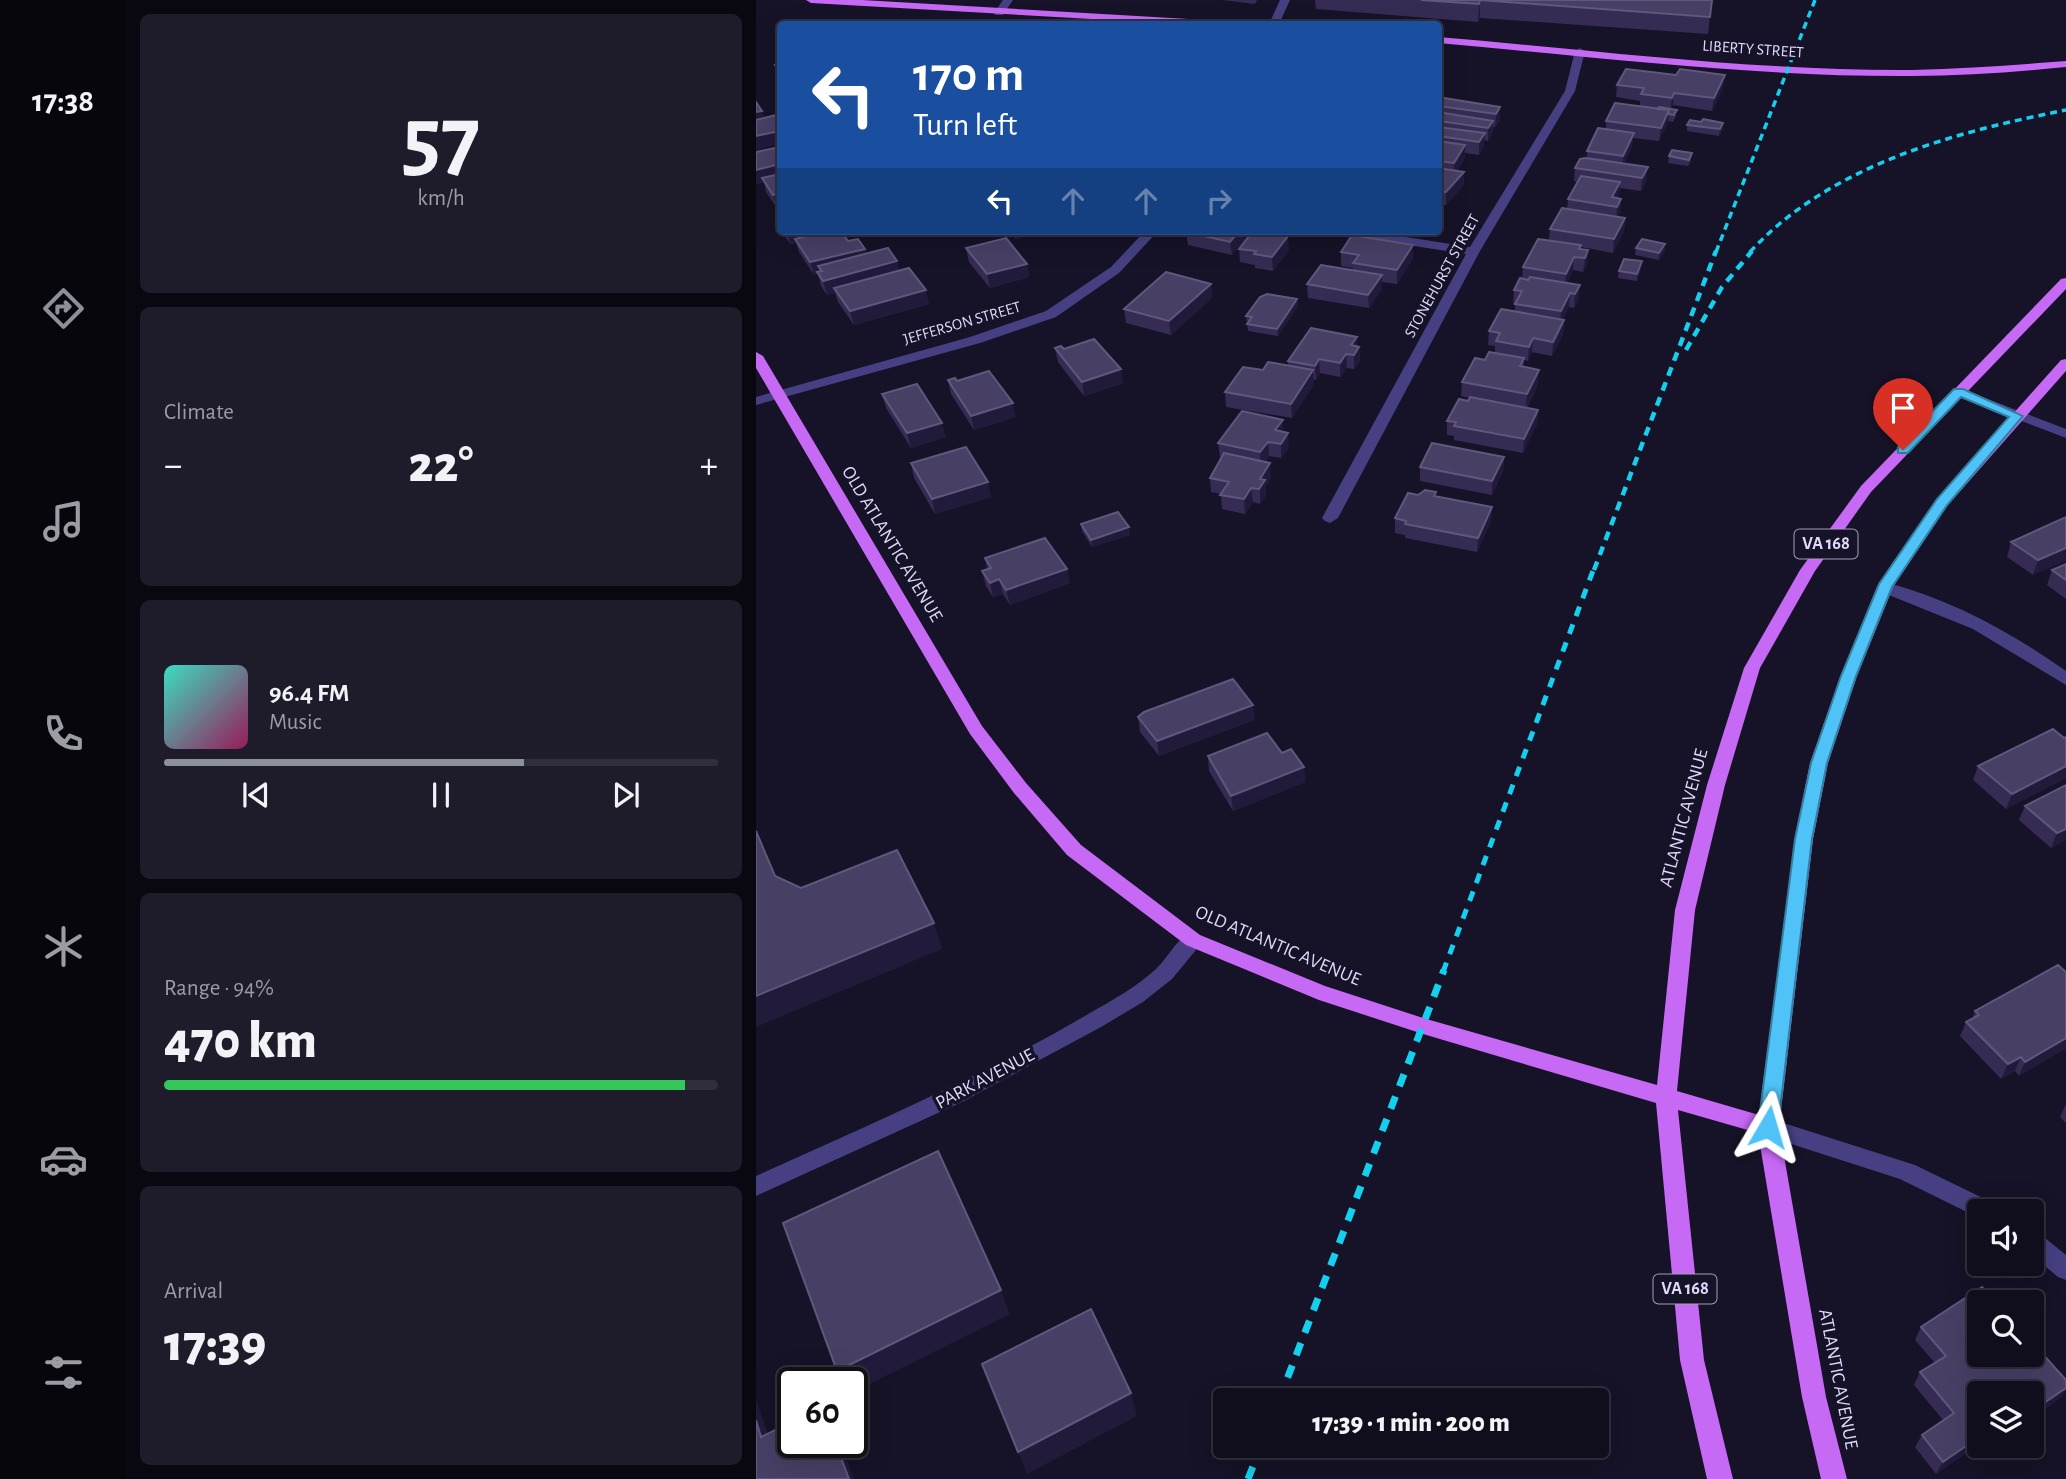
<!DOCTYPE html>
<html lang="en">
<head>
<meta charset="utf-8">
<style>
  :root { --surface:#100e1d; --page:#1e1c2a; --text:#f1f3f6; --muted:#9c9ca4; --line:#302e3b; --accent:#8c9099 }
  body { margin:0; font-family:"Alegreya Sans",sans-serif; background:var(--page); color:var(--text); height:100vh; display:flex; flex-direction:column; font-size:26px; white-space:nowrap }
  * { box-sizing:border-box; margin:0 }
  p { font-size:23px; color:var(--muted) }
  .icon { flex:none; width:38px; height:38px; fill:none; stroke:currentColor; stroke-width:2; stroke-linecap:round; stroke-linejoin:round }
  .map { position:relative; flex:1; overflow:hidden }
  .details { display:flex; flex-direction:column; gap:14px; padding:14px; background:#090810; width:630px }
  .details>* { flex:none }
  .banner { position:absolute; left:21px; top:21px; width:665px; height:214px; border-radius:7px; box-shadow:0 7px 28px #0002,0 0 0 2px var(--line); background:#1a4fa0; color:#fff; overflow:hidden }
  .buttons { position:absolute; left:1211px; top:1199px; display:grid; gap:14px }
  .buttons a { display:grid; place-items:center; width:77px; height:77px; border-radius:7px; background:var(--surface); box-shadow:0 7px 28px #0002,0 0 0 2px var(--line); font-size:35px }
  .speed { position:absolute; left:21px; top:1367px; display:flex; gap:14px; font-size:35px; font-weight:700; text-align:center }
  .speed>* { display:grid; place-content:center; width:91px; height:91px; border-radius:50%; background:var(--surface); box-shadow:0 7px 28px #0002,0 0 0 2px var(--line); line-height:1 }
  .speed .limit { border:4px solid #111; border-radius:10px; background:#fff; color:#111 }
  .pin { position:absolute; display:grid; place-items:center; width:60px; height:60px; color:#fff; margin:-72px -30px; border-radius:50% 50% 50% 0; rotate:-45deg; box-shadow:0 0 7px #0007 }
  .pin .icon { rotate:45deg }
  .me { position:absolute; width:77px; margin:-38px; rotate:7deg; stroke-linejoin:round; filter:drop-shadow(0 0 5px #0008) }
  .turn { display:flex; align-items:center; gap:24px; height:147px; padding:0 21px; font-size:32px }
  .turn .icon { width:91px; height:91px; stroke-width:2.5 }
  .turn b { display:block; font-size:49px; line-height:60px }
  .lanes { display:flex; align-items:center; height:66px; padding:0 21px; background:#0003; justify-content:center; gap:35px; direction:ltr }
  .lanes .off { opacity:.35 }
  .big { font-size:52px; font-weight:800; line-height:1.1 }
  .details .widget { flex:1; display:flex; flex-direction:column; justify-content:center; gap:10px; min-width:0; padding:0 24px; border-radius:10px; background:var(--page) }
  .details .dial { align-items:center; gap:0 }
  .dial b { font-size:91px; line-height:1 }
  .song { display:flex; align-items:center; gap:21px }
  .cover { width:84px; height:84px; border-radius:10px; background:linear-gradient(135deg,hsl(170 70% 55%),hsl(330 70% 35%)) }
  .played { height:7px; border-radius:4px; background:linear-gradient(90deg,var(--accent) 65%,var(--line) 65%) }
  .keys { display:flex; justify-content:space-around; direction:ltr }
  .heat { display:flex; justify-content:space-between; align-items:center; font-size:38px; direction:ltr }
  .charge { height:10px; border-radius:5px; background:linear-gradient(90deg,#34c759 94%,var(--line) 0) }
  .trip { position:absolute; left:457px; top:1388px; width:396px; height:70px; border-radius:7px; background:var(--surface); box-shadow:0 7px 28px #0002,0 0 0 2px var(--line); font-weight:800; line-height:70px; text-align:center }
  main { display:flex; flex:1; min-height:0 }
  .tab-bar { display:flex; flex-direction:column; width:126px; justify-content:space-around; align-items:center; background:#06060c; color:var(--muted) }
  .tab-bar .icon { width:49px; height:49px }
  .tab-bar .active { color:var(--accent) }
  .tab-bar b { font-size:32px; color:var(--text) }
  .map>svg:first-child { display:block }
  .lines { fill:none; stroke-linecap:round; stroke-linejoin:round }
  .minor { fill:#464082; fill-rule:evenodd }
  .major { fill:#c669f4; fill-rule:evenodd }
  .rail-far3 { stroke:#14cfee; stroke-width:3.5; stroke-dasharray:7 5; stroke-linecap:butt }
  .rail-far2 { stroke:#14cfee; stroke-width:4.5; stroke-dasharray:9 7; stroke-linecap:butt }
  .rail-far1 { stroke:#14cfee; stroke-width:5; stroke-dasharray:10 9; stroke-linecap:butt }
  .rail { stroke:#14cfee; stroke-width:7; stroke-dasharray:13 11; stroke-linecap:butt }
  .wall { fill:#362c53 }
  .shaded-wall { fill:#211a3a }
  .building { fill:#483f65; stroke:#60577d; stroke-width:2 }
  .route { fill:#4fc3f7; stroke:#337fa1; stroke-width:2 }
  .labels { text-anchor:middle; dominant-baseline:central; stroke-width:7; stroke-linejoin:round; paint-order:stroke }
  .far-street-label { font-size:16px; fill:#dfdafc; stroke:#161227 }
  .shield { fill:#161227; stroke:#a39ebc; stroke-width:2 }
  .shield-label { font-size:18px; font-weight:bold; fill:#dfdafc }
  .street-label { font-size:19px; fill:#dfdafc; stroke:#161227 }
</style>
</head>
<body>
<main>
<nav class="tab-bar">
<b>17:38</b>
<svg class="icon active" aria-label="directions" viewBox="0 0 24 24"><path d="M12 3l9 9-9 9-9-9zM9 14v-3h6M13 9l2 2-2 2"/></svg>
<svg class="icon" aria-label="music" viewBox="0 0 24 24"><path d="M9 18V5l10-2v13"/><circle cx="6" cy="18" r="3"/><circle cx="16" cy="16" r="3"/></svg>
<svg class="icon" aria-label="phone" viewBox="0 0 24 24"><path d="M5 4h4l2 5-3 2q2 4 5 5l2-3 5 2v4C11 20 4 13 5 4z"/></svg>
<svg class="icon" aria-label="climate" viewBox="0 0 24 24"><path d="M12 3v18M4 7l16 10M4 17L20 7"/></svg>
<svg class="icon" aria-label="car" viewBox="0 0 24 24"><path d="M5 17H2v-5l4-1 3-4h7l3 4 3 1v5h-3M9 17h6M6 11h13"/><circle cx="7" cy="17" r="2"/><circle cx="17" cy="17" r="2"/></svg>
<svg class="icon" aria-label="filters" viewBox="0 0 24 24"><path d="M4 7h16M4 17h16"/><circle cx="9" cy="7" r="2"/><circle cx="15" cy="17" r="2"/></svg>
</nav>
<section class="details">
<div class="widget dial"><b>57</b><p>km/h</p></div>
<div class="widget"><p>Climate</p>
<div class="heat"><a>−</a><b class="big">22°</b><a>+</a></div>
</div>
<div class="widget">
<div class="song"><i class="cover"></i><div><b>96.4 FM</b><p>Music</p></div></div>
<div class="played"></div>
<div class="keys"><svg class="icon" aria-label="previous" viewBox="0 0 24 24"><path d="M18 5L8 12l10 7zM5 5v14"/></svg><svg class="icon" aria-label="pause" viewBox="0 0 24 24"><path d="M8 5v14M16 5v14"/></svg><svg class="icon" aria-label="next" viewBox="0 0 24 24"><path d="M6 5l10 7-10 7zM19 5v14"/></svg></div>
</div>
<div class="widget"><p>Range · 94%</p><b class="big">470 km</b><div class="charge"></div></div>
<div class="widget"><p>Arrival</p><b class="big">17:39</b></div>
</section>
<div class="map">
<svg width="1310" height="1479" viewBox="0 0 1310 1479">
  <rect width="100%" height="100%" fill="#161227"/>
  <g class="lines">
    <!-- minor -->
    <path class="minor" d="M247,0H257L247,15H239L238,13Z
      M524,0H534L523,24H513Z
      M824,48L829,51L819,91L724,251L582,518L574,523L569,521L566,518L710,254L587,235L581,231H611L714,247L809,91L819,51Z
      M389,231H402L363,273L300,317L224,343L0,405V397L214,337L290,311L355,267Z
      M1203,388L1310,429V438L1198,395V389Z
      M1129,582C1194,599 1255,632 1310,671V685L1217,629L1123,591L1121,587L1123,583Z
      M437,932L444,935L447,940L444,945L416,979L387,1002L345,1027L206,1102L0,1196V1176C113,1125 227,1076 334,1013C357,1000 380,987 400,969C412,958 421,937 437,932Z
      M1012,1118L1159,1165L1239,1204L1242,1211H1223V1218L1144,1179L1004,1134L1001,1127L1004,1120Z
      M1276,1231L1284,1234L1310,1255V1280L1302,1277L1276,1255Z"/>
    <!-- major -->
    <path class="major" d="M50,0H106L467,21L472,24H424L55,3Z
      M682,37C840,50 998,71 1156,70C1207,69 1259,65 1310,61V67C1259,72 1207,76 1156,76C998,77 840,57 682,43Z
      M1310,278V289L1115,492L1059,571L1004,668L969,785L939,910L921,1091L1003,1115L1039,839L1054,763L1085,676L1121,587L1181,499L1305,360L1310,359V371L1192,505L1137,587L1101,676L1072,763L1057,839L1023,1127L1070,1397L1091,1479H1065L1046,1397L1002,1133L922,1110L948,1360L977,1479H951L924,1360L900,1103L667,1034L563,1000L430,945L311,855L258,793L214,734L0,368V352L7,356L226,726L270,783L325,845L444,935L569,986L667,1018L901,1085L919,910L951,785L988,668L1044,570L1105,486L1305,279Z"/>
    <!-- rail-far3 -->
    <path class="rail-far3" d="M960,252L1059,0
      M994,252C1074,165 1199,132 1310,110"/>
    <!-- rail-far2 -->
    <path class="rail-far2" d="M930,350L966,287L996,251
      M838,570L960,251"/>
    <!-- rail-far1 -->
    <path class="rail-far1" d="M687,972L838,568"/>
    <!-- rail -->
    <path class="rail" d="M523,1400L688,970
      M492,1479L505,1446"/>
  </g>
  <!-- wall -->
  <path class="wall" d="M466,0H501L499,4Z
    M559,0H956L952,34L724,18L722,22L560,9Z
    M24,64V76L21,71L19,65Z
    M861,85L967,88L956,111L917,105L915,109L920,116L917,122L912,121L903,141L877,138L876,146L868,164L890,181L885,191L864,188L862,198L865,199L864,212L862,217L869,218L868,232L857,253L825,247L824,249L832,250L831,264L827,272L817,270L811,283L823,299L818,308L813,307L806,320H808L807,334L796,356L776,352L772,361L768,360V367L782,384L771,408L782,410L781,424L767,453L698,440V436L691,435V421L712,401L714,398L705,396L706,382L729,360L739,353V346L732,345L733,331L759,312V304H757L758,290L766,279L767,267L793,240L794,229L811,209L812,199L821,182L818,181L819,168L831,159V151L850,129V121L884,106V101L860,97Z
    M682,97L744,107V120L739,127H737L736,134L732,141L728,140V146L723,155L709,153V158L701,171L708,185L690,205L682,204Z
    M945,122L967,123V129L963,136L931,131V125Z
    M24,147L21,208L10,192L8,182L0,184V152Z
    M913,156L935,160L932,166L912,163Z
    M26,231H86L92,241L109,249L110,254L143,270L173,304L98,325L82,302L79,293L71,295L65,286L62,274L58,275L43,252L40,243L34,244Z
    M254,231H291L260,239Z
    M430,232L489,239L476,255L432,245Z
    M909,244V251L903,260L879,255L880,248Z
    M657,245V258L641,284L626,282V289L613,308L552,298L551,284L597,270V268L585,266V252Z
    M210,248L271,264L273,277L234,288L213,262Z
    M483,249L533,250L517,271L499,268V265L484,262Z
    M885,268L881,281L862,278L863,271Z
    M455,284L456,298L415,335L370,323L368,309Z
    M542,306L522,336L492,331L490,316Z
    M601,347H603L604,361L598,369L591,368L584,377L564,373L560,380L557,379L558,384L536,418L470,407L469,392L507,370L532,365V361Z
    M299,348L367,383L328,396L302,362Z
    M192,380L259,417L218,430L195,394Z
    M126,394L190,437L155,448L130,408Z
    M527,432L533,447L525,458L513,456L509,462L515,477L510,486V495L504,504L497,502L489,514L466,509L465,494L455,492L454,478L465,458L464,457L462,443Z
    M748,457L747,471L736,495L664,481V467Z
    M155,463L235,497L179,514L158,478Z
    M662,495L680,496L736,507L735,521L721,552L649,538V535L639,533V518Z
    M1310,517L1277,575L1251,557L1255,542Z
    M325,524L374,535L336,547L326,531Z
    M229,558L314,583L254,605L247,594L237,597L230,586L226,571L231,569Z
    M1310,564V599L1291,585L1296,570Z
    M497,705L498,720L403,756L384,732L382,717Z
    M1310,737V778L1250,809L1217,780L1222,766Z
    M526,753L548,767L549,782L477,811L453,771L452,756Z
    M1269,806L1310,840L1295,848L1263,820Z
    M1310,972L1263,1076L1259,1071L1245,1079L1204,1036L1210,1022L1216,1019L1219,1011Z
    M1310,1104V1123L1304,1117Z
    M1165,1327L1306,1397L1223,1393V1446H1237L1219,1458L1213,1451L1180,1474L1159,1447L1166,1435L1187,1420L1158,1385L1164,1372L1179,1363L1159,1340Z"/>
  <!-- shaded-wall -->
  <path class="shaded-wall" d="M724,0V18L722,22L723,4Z
    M969,75L967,88L956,111L958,98Z
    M918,93L917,105L914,111L916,98Z
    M744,107V120L739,127L740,114Z
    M913,110L912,123L903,141L905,128Z
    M6,111L10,123L0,126V112Z
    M737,121L736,134L732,141V128Z
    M967,123V129L963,136L964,129Z
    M24,131V144L0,150V136Z
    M729,133L728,146L723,155V142Z
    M878,133L876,146L866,169L867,156Z
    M709,145V158L698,176V163Z
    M24,164V178H6L8,182L0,184V170Z
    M892,167L890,181L885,191L886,178Z
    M708,172V185L690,205V192Z
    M864,182L863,196L857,206L856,197Z
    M24,193V207L21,208L17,195Z
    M865,199L864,212L860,220L861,207Z
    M869,218L868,232L857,253L858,239Z
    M31,231H86L39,239L40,243L34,244Z
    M259,231H291L260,239Z
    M483,231H488L489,239L476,255L474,242Z
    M532,236L533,250L517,271L516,257Z
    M909,244V251L903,260V253Z
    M657,245V258L641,284V270Z
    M109,249L112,262L62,266L64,274L61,272L62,274L58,275L54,262Z
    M832,250L831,264L827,272L829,258Z
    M818,257L817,270L809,287L810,274Z
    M141,261L145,275L78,288L79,293L71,295L67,281Z
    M886,261L885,268L881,281V274Z
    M271,264L273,277L234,288L231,274Z
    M626,275V289L613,308L612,295Z
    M455,284L456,298L415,335L413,321Z
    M824,285L823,299L818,308L819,294Z
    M170,290L173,304L98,325L94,311Z
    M814,293L813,307L804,325L805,311Z
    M541,299L542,306L522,336L521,329Z
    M808,320L807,334L796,356L797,342Z
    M601,337V350L603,347L604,361L598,369V355L595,345Z
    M777,338L776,352L772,361L773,347Z
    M590,354L591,368L584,377V363Z
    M563,359L564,373L560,380L559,366Z
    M365,369L367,383L328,396L326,382Z
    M557,370L558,384L536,418L535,404Z
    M783,370L782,384L770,408L771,394Z
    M257,403L259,417L218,430L215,416Z
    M782,410L781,424L767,453L768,439Z
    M527,420V434L520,444L519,430Z
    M186,423L190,437L155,448L151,433Z
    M532,433L533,447L525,458V444Z
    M512,442L513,456L505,466L504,452Z
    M748,457L747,471L736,495V481Z
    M514,463L515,477L510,486V495L504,504V479Z
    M232,482L235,497L179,514L176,499Z
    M495,488L497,502L489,514L488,499Z
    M736,507L735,521L721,552L722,538Z
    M373,527L374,535L336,547L335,540Z
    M1310,548V561L1277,575L1282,560Z
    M311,569L314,583L254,605L250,590Z
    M243,579L247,594L237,597L234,583Z
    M497,705L498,720L403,756L401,741Z
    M1310,766V778L1250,809L1256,794Z
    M548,767L549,782L477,811L475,796Z
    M1310,829V840L1295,848L1301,833Z
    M178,923L186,949L0,1027V996Z
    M1310,1038V1049L1263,1076L1269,1062Z
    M1265,1057L1259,1071L1245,1079L1252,1064Z
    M245,1290L254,1314L96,1393V1382H87L81,1371Z
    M1310,1388V1391L1306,1397L1276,1419V1411Z
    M375,1393L381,1416L271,1474L262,1452Z
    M0,1399L20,1459L5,1437L0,1420Z
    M1220,1439L1213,1451L1180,1474L1187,1462Z
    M79,1442H84L98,1479H93Z
    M1226,1446H1237L1219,1458Z"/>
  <!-- building -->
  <path class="building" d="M665,0H956L954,17L724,0L723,4Z
    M24,64V72L19,65Z
    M870,69L920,75L924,69L969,75L958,98L918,93L916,98L885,94L888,88L861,85Z
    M682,97L744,107L740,114L682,106Z
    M0,102L6,111L0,112Z
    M859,103L913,110L905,128L850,121Z
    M903,107L921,110L918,115L912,114L913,110L901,109Z
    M682,112L737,121L732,128L682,121Z
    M24,114V131L0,136V120Z
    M947,119L967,123L964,129L931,125L934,120L945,122Z
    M682,127L729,133L723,142L682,136Z
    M842,128L878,133L867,156L831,151Z
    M682,141L709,145L698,163L682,161Z
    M24,147V164L0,170V152Z
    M916,150L936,153L933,160L913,156Z
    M830,158L892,167L886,178L819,168L824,159Z
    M682,168L708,172L690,192L682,191Z
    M24,174V193L17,195L6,178Z
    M825,176L864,182L856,197L865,199L861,207L812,199Z
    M806,208L869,218L858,239L794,229Z
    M70,231H85L92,241L102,239L109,249L54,262L39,239Z
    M431,231H483L474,242L430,232Z
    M497,231H514L532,236L516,257L498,254L500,251L483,249Z
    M596,235L657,245L641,270L597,263L603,255L585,252Z
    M250,238L271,264L231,274L210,248Z
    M782,239L825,245L823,249L832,250L829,258L818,257L810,274L767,267Z
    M886,239L909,244L903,253L880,248Z
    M132,248L141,261L67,281L61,272L66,271L62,266Z
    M868,259L886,261L881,274L863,271Z
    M565,265L626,275L612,295L551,284Z
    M153,268L170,290L94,311L78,288Z
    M410,272L455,284L413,321L368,309Z
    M774,277L824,285L819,294L814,293L805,311L759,304L766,291L758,290L764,278L772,280Z
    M511,294L541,299L521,329L491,324L496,317L490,316L504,297Z
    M745,309L808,320L797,342L777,338L773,347L740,341L744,333L733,331Z
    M555,328L601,337L595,345L603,347L598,355L590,354L584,363L563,359L559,366L532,361Z
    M338,339L365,369L326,382L299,348L305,346L308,349Z
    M733,352L768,358L764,366L783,370L771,394L706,382L719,358L729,360Z
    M512,362L557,370L535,404L469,392L487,367L507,370Z
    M233,371L257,403L215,416L192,380L199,378L201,381Z
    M161,384L186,423L151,433L126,394Z
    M714,397L782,410L768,439L698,426L700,422L691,421L703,399L712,401Z
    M486,411L527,420L519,430L532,433L525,444L512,442L504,452L462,443Z
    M676,443L748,457L736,481L664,467Z
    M210,447L232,482L176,499L155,463Z
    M468,453L514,463L504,479L509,480L503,489L495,488L488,499L464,495L473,482L454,478Z
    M669,490L680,492L678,496L736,507L722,538L649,524L650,521L639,518L652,493L662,495Z
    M362,512L373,527L335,540L325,524Z
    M1310,517V548L1282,560L1255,542Z
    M289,538L311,569L250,590L243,579L234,583L226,571L235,568L229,558Z
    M1310,564V580L1296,570Z
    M477,679L497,705L401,741L382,717L388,712Z
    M1297,729L1308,738L1310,737V766L1256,794L1222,766Z
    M511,733L526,753L535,749L548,767L475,796L452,756Z
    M1310,785V829L1301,833L1269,806Z
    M0,831L19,876L45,888L141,850L178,923L0,996Z
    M1302,965L1310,972V1038L1269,1062L1265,1057L1252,1064L1210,1022L1223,1015L1219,1011Z
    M182,1151L245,1290L81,1371L27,1223Z
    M1226,1287L1239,1302H1223V1354H1276V1342L1310,1380V1388L1276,1411V1393H1223V1443L1220,1439L1187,1462L1166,1435L1198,1413L1164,1372L1190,1356L1165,1327Z
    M335,1309L375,1393L262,1452L226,1364Z
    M0,1420L5,1437L37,1421V1442H79L93,1479H0Z"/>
  <!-- route -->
  <path class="route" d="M1198,389H1207L1267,416L1191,505L1136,587L1100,676L1071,763L1056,839L1022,1127L1019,1133L1012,1136L1005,1133L1002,1127L1039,839L1055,763L1085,676L1123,584L1181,499L1253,417L1205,397L1152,453H1142V447Z"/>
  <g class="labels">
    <!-- far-street labels -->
    <g class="far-street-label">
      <text transform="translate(997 49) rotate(4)">LIBERTY STREET</text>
      <text transform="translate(686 276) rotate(-61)">STONEHURST STREET</text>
      <text transform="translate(206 323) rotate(-16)">JEFFERSON STREET</text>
    </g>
    <!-- shield labels -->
    <g class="shield">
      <rect x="1038.5" y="529.5" width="63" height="29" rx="5"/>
      <rect x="897.5" y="1274.5" width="63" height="29" rx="5"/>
    </g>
    <g class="shield-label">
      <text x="1070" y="544">VA 168</text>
      <text x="929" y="1289">VA 168</text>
    </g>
    <!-- street labels -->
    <g class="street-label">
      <text transform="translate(136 544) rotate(59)">OLD ATLANTIC AVENUE</text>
      <text transform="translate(928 818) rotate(-75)">ATLANTIC AVENUE</text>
      <text transform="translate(522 946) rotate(23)">OLD ATLANTIC AVENUE</text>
      <text transform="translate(229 1079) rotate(-28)">PARK AVENUE</text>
      <text transform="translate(1082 1379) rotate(79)">ATLANTIC AVENUE</text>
    </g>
  </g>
</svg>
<div class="buttons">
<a><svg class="icon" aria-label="sound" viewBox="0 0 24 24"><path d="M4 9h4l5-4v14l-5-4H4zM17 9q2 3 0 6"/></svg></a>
<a><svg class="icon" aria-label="search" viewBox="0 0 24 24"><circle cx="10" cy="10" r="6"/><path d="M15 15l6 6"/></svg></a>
<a><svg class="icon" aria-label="layers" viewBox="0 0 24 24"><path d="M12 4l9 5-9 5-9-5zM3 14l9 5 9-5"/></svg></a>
</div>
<div class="speed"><div class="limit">60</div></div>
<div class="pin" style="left:1147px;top:450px;background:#d93025"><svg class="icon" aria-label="arrive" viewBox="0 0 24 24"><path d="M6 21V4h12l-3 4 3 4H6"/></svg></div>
<svg class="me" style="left:1012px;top:1127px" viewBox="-20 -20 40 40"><path d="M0-17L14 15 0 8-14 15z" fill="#4fc3f7" stroke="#fff" stroke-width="4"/></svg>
<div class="trip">17:39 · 1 min · 200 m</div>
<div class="banner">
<div class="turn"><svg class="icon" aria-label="left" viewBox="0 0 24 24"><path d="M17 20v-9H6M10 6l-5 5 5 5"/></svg><div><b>170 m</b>Turn left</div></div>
<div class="lanes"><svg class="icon" aria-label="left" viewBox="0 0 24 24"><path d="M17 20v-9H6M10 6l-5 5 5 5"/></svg><svg class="icon off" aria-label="ahead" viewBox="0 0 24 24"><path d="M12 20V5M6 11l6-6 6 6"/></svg><svg class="icon off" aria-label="ahead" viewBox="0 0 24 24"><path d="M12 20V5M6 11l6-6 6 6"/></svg><svg class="icon off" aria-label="right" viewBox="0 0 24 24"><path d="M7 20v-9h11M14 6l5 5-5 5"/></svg></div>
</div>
</div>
</main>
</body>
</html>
